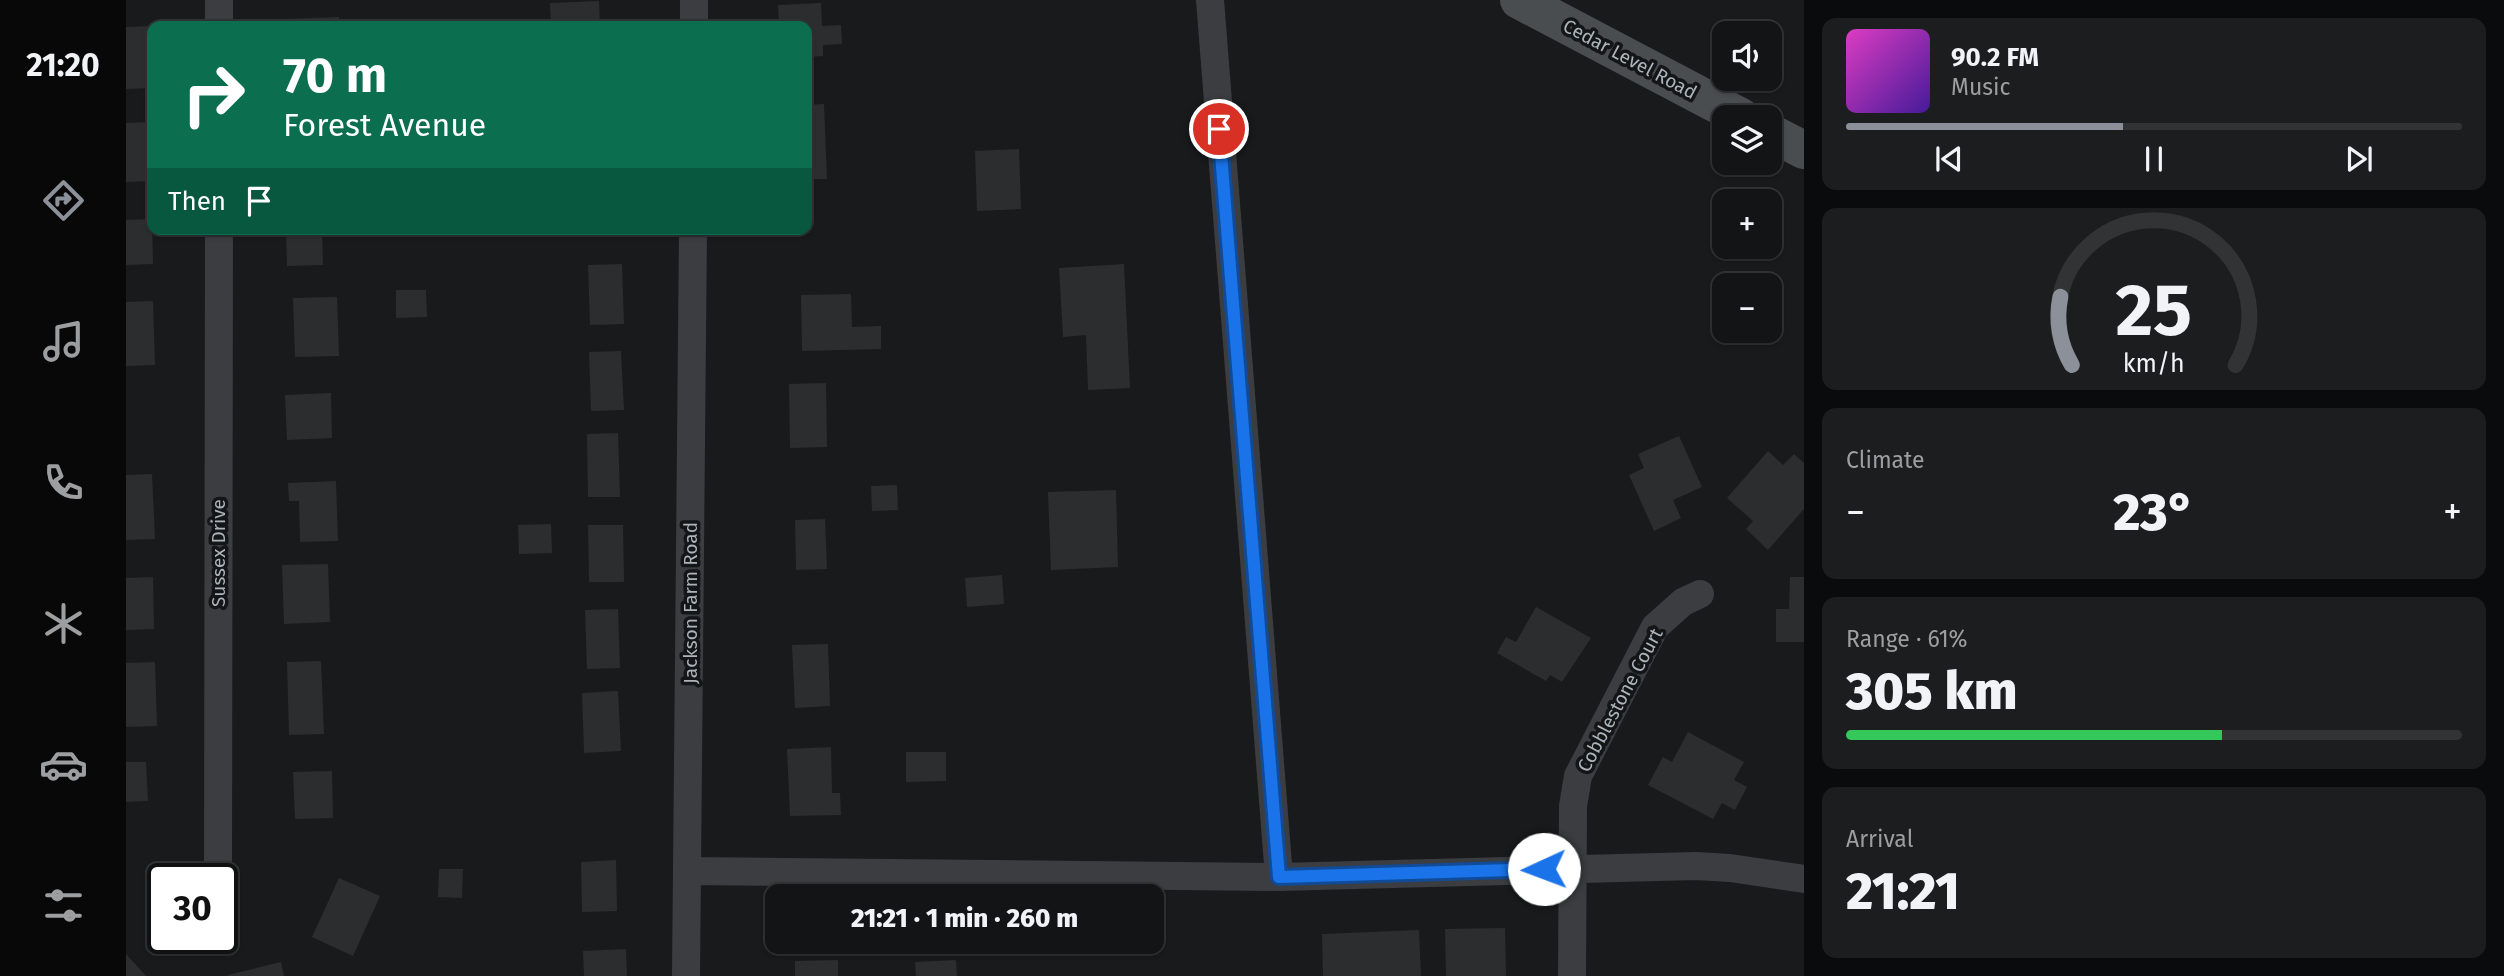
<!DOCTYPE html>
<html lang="en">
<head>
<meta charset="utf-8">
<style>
  :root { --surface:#131415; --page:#1c1d1e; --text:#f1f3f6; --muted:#9d9ea0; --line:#323334; --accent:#8c9099 }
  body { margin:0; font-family:"Fira Sans",sans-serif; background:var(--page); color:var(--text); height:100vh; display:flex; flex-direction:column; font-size:26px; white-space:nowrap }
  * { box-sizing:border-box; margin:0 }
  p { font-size:23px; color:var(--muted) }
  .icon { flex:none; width:38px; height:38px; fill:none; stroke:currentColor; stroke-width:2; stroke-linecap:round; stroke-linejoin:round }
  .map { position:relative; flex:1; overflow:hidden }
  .drawer { display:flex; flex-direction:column; gap:18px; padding:18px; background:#0a0b0c; width:700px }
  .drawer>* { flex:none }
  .top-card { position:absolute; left:21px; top:21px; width:665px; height:214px; border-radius:14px; box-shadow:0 2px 5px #0004,0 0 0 2px var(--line); background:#0b6e4f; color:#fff; overflow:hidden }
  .fabs { position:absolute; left:1586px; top:21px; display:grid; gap:14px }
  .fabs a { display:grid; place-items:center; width:70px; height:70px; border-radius:14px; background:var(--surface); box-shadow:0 2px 5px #0004,0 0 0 2px var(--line); font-size:35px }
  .speed { position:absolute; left:21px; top:863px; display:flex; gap:14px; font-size:35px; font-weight:700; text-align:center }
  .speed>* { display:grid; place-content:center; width:91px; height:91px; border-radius:50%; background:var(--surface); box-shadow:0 2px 5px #0004,0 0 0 2px var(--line); line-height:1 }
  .speed .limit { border:4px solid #111; border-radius:10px; background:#fff; color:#111 }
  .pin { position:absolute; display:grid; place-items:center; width:60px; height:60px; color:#fff; margin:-30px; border:4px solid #fff; border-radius:50%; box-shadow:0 2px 7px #0007 }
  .me { position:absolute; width:77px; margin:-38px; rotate:268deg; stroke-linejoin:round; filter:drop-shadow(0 0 5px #0008) }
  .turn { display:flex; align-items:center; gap:24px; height:147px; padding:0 21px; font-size:32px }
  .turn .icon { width:91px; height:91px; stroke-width:2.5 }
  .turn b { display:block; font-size:49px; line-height:60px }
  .then { display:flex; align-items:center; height:66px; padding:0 21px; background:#0003; gap:14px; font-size:26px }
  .big { font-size:52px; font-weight:800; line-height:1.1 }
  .drawer .card { flex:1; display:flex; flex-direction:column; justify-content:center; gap:10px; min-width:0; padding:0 24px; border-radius:14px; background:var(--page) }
  .drawer .dial { align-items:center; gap:0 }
  .dial svg { height:182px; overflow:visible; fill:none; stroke:var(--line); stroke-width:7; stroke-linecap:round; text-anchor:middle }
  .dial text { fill:var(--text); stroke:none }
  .song { display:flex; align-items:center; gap:21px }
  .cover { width:84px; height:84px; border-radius:10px; background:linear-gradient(135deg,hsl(310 70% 55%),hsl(260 70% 35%)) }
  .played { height:7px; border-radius:4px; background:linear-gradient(90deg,var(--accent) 45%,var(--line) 45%) }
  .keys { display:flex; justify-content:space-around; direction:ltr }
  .heat { display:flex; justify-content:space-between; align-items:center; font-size:38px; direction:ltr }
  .charge { height:10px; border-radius:5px; background:linear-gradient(90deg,#34c759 61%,var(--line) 0) }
  .trip { position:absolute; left:639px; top:884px; width:399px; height:70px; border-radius:14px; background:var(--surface); box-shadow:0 2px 5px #0004,0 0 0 2px var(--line); font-weight:800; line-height:70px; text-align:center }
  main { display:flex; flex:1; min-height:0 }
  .menu { display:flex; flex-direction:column; width:126px; justify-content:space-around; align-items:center; background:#080808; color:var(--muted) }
  .menu .icon { width:49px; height:49px }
  .menu .on { color:var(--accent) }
  .menu b { font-size:32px; color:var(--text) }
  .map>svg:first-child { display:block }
  .building { fill:#2c2d2f }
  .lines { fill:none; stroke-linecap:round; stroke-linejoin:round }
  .minor { stroke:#3b3d40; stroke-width:28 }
  .secondary { stroke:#494d50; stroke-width:38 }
  .route-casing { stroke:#114b97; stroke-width:18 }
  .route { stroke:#1a73e8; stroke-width:12 }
  .labels { text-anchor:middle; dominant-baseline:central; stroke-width:7; stroke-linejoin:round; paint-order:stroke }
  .street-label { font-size:19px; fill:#acb4bb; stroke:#141517 }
</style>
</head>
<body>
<main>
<nav class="menu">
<b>21:20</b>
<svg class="icon on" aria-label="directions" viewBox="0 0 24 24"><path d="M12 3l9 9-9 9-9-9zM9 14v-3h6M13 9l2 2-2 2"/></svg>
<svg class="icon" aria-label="music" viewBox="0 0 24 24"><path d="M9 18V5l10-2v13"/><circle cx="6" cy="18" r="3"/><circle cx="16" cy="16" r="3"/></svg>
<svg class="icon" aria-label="phone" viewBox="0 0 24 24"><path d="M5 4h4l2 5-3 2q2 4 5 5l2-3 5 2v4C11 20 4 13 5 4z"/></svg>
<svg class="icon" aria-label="climate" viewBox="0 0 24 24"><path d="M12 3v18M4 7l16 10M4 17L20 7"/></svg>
<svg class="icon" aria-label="car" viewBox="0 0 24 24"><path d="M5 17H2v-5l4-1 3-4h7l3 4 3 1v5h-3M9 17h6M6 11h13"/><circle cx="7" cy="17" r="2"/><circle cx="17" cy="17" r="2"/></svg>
<svg class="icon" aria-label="filters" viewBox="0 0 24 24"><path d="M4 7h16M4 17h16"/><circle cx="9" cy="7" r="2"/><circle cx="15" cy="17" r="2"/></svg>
</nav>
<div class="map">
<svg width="1678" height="976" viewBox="0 0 1678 976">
  <rect width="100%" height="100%" fill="#191a1c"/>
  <!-- building -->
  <path class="building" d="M473,1L474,26H425L424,3Z
    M695,3L696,26L715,25L716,44L697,45V56L681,57V26H653L652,5Z
    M213,17L214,26H159L158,19Z
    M26,26V88L0,89V27Z
    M698,104L701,179H681V105Z
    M22,122L24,181L0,182V123Z
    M893,149L895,209L851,211L849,151Z
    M26,219L27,264L0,265V220Z
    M160,229H196L197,265L161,266Z
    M496,264L498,324L464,325L462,265Z
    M998,264L1004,388L962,390L960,335L937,337L933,268Z
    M270,290H300L301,317L270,318Z
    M725,294L726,327L755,326V349L676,351L675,295Z
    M211,297L213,356L169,357L167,298Z
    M27,301L29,365L0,366V302Z
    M495,351L498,410L465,411L463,352Z
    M700,383L701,447L664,448L663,384Z
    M205,393L206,438L161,440L159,395Z
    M492,433L494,497H462L461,434Z
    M1553,436L1576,487L1547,500L1555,518L1528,531L1503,475L1518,468L1512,454Z
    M1642,451L1657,465L1668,454L1678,463V509L1642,550L1620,529L1627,521L1601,498Z
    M26,474L29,539L0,540V475Z
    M210,481L212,541L174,542L173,501H163L162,483Z
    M771,485L772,510L746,511L745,486Z
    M990,490L992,567L925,570L922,492Z
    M699,519L701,569L670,570L669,520Z
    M425,524L426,553L393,554L392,525Z
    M462,525H497L498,582H463Z
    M202,564L204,622L158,624L156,565Z
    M876,575L878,604L841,607L839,578Z
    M27,577L28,629L0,630V578Z
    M1664,577H1678V642H1650V609H1663Z
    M1410,607L1465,638L1436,682L1424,675L1420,681L1371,653L1380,637L1390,642Z
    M492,609L494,668L461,669L459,610Z
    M702,644L704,706L669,708L666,645Z
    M195,661L198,734L163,735L161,662Z
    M29,662L31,726L0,727V663Z
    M492,691L495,751L458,753L456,693Z
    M1562,732L1618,762L1608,780L1621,787L1609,810L1596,803L1587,819L1522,785L1537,757L1546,762Z
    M705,747L706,793H714L715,815L664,816L661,749Z
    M780,752H820V781L780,782Z
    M0,762H20L22,801L0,802Z
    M206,771L207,818L169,819L167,772Z
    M490,860L491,911L456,912L455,862Z
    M313,869H337L336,898L312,897Z
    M213,878L254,896L227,956L186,937Z
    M1379,928L1380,976H1320L1319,929Z
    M1293,930L1295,976H1197L1196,934Z
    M500,949L501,976H458L457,951Z
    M0,954L20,976H0Z
    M712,960V976H669V961Z
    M830,960L831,976H790L789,962Z
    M155,962L158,976H102V975Z"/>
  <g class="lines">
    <!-- minor -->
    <path class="minor" d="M1084,0L1153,877
      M93,26V0
      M568,26V0
      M562,871L1153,877L1570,866L1604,868L1678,879
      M92,876L93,229
      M560,976L567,229
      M1446,976L1447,806L1452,776L1529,627L1557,602L1574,594"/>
    <!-- secondary -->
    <path class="secondary" d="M1393,0L1615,117
      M1643,132L1678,150"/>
  </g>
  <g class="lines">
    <defs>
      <path id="route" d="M1093,129L1153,877L1418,869"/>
    </defs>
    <!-- route casing -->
    <use href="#route" class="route-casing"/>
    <!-- route -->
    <use href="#route" class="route"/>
  </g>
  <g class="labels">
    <!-- street labels -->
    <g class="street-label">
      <text transform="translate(1504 59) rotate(28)">Cedar Level Road</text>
      <text transform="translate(92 553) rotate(-90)">Sussex Drive</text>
      <text transform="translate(564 603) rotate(-90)">Jackson Farm Road</text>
      <text transform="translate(1494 700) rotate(-62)">Cobblestone Court</text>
    </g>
  </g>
</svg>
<div class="fabs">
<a><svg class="icon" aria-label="sound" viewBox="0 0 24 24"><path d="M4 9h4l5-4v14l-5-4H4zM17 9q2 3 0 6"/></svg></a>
<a><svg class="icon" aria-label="layers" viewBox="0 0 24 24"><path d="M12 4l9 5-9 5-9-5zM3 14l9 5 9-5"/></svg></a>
<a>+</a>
<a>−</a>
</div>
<div class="speed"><div class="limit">30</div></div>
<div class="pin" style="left:1093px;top:129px;background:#d93025"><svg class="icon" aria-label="arrive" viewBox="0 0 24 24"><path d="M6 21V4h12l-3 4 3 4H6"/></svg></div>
<svg class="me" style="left:1418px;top:869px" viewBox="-20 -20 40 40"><circle r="19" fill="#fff"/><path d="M0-13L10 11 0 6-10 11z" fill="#1a73e8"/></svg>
<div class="trip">21:21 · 1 min · 260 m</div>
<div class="top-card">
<div class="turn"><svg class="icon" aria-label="right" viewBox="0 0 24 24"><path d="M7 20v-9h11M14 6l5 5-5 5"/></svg><div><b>70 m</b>Forest Avenue</div></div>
<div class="then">Then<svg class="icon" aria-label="arrive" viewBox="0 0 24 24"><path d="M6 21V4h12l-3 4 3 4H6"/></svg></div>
</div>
</div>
<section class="drawer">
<div class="card">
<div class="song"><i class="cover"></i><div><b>90.2 FM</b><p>Music</p></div></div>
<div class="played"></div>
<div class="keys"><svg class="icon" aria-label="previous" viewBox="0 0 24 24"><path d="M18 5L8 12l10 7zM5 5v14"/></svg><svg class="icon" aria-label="pause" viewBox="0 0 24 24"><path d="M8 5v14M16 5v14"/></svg><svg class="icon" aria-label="next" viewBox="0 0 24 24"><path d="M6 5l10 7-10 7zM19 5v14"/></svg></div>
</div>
<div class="card dial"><svg viewBox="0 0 100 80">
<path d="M14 69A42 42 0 1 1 86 69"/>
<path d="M14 69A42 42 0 0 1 9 39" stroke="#8c9099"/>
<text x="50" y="56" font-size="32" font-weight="700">25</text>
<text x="50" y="72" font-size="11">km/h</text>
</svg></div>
<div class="card"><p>Climate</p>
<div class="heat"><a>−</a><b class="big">23°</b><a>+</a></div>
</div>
<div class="card"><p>Range · 61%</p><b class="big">305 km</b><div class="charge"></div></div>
<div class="card"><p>Arrival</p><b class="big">21:21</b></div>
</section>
</main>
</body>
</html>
